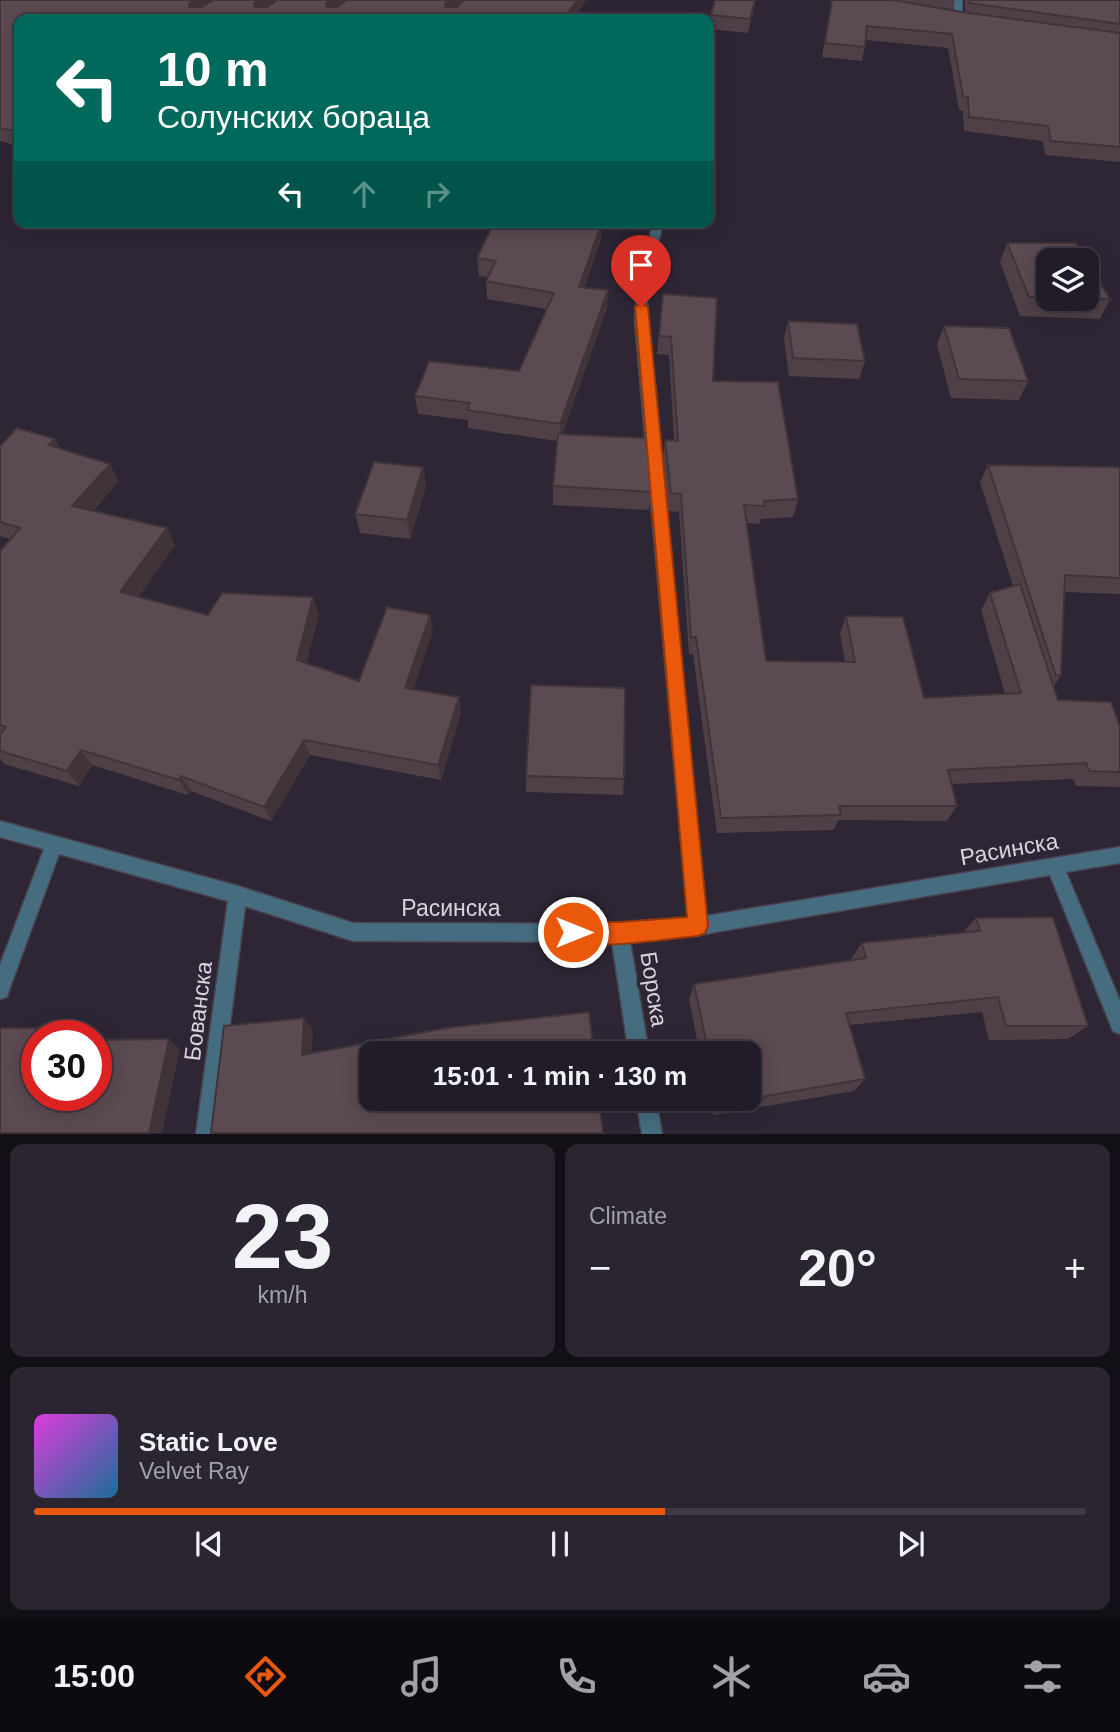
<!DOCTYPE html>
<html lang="en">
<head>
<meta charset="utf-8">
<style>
  :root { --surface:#221c28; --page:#2a2530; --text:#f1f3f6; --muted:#a2a1a8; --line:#3f3a45; --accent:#ea580c }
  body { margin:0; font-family:Helvetica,sans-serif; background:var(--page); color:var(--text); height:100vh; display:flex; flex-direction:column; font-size:26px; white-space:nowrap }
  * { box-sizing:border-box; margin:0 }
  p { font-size:23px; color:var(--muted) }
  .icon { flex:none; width:38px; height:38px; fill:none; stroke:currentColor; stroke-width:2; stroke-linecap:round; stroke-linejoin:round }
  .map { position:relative; height:1134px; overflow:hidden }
  .details { display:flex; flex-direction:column; gap:10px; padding:10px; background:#130f16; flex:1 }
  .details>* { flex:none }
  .top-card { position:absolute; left:14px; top:14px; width:700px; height:214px; border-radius:14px; box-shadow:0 4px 18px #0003,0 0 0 2px var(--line); background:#00695c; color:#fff; overflow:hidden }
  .buttons { position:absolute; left:1036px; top:248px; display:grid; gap:14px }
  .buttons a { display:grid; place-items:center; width:63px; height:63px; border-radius:14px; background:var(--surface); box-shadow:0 4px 18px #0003,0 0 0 2px var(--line); font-size:35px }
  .speed { position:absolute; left:21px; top:1020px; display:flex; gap:14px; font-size:35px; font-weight:700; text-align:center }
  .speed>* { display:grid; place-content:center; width:91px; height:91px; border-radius:50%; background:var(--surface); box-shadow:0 4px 18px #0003,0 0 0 2px var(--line); line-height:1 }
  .speed .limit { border:10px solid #d22; background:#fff; color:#111 }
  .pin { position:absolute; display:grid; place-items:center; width:60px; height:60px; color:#fff; margin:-72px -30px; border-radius:50% 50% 50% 0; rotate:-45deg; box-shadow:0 0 7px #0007 }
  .pin .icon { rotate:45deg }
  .me { position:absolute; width:77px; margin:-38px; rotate:90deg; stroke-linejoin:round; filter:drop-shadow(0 0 5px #0008) }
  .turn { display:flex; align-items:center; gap:24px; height:147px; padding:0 28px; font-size:32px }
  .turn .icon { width:91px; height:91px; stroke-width:2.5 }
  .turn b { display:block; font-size:49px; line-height:60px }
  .lanes { display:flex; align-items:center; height:66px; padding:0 28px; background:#0003; justify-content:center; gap:35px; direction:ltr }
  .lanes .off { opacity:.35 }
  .big { font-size:52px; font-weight:600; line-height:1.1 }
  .details .widget { flex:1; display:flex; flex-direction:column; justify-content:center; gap:10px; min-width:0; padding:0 24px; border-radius:14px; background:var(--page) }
  .details .dial { align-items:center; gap:0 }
  .dial b { font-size:91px; line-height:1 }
  .song { display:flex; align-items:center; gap:21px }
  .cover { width:84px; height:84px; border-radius:10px; background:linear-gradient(135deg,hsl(300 70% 55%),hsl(200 70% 35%)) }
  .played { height:7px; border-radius:4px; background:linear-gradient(90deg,var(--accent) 60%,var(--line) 60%) }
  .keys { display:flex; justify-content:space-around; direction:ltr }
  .heat { display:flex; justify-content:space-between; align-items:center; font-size:38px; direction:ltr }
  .details .tiles { flex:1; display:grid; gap:10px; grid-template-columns:1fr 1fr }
  .widget:last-child { grid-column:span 2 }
  .trip { position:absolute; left:359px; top:1041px; width:402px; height:70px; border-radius:14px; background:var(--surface); box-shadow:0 4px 18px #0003,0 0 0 2px var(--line); font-weight:600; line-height:70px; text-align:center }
  .tab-bar { display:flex; height:112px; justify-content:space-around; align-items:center; background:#0e0b10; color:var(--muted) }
  .tab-bar .icon { width:49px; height:49px }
  .tab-bar .current { color:var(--accent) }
  .tab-bar b { font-size:32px; color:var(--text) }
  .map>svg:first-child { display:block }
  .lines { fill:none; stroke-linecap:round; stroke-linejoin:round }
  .minor-casing { stroke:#494250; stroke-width:3 }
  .minor { fill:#456d7f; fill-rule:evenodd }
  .wall { fill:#4f4047; fill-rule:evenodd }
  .shaded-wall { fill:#403439 }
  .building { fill:#5c4a52; stroke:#403439; stroke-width:2 }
  .route { fill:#ea580c; stroke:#983908; stroke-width:2 }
  .labels { text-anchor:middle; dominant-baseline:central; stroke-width:7; stroke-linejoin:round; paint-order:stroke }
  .near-street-label { font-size:23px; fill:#d8d3dd; stroke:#2e2635 }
</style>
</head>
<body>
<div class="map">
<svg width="1120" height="1134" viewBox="0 0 1120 1134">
  <rect width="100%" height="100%" fill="#2e2635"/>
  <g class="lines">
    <defs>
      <path id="minor" d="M954,0H962V21L958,23L954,21Z
        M653,222H663L647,293V322L706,916L1120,847V863L1066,872L1120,1001V1034L1113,1031L1050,875L698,935L630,941L649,1054H629L612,942L353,941L245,906L216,1134H196L228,901L59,854L9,990L7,997L0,999V965L44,849L0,837V821L238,886L353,923L620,924L688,918L635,322L637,293Z
        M636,1099H656L662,1134H642Z"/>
    </defs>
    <!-- minor casing -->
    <use href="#minor" class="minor-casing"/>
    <!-- minor -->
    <use href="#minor" class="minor"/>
  </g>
  <!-- wall -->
  <path class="wall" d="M0,0H462L456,7L464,0H586L573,19H19V146L0,141Z
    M715,0H756L748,33L709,29L711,15Z
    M831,0H955L953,10L965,12V0H1120V162L1046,155L1042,141L964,131L963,111L959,110L948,48L866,40L862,61L822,57Z
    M19,164V183L13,169Z
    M602,222L601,240L584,287L608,290L607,308L562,435L651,492L649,510L553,505V486L557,441L468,428V420L418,414L415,396L519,371L547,309L487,299L486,281L488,277L479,276L477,258Z
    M1007,243H1076L1110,299L1100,319L1020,316L1000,262ZM1048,261H1087V299H1048Z
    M663,294L713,381L798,499L793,517L761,519L760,524L747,523L766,661L845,662L840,633L846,616L924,698L1005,694L981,610L990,593L1013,586L980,482L988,465L1120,467V594L1064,592L1061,675L1054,686L1058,700L1120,727V787L1076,786L1073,779L951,784L957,806L947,821L838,820L834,830L717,833L693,654H689L679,512L668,511L663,458L665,440L674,441L669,355L657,354Z
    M788,321L865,361L859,379L789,376L784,339Z
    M944,326L1028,381L1019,400L951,398L937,345Z
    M55,439L60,449L110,464L118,482L93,511L167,528L175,545L138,597L208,615L319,614L306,663L359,681L430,615L433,631L413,689L459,697L461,713L441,780L310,755L271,821L191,791L188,795L92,765L79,786L4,764L0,759V551L10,539L0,536V446Z
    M423,467L426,486L410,539L360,533L355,514Z
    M526,776L624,779L623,795L526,792Z
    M976,918L1088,1026L1068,1039L989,1040L982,1012L849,1025L865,1079L854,1091L713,1115L710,1099H749V1054H700L689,999L694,984L852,961L851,959L862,943L963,933Z"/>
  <!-- shaded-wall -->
  <path class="shaded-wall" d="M195,0H218L194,17L189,7L190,3Z
    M259,0H281L257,17L254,7V3Z
    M330,0H348L328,17L326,3Z
    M448,0H462L446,17L445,4Z
    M577,0H586L573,19H564Z
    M755,0H756L748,33L750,19Z
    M602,222L601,240L579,304V287Z
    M608,290L607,308L560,442V424Z
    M55,439L65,457L49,445Z
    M110,464L118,482L81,523L72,506Z
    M423,467L426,486L410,539L407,520Z
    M167,528L175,545L130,609L120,592Z
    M313,597L319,614L303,676L297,660Z
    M430,615L433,631L409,704L405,688Z
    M459,697L461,713L441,780L438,765Z
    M304,740L310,755L271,821L264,807Z
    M81,750L92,765L79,786L67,771Z
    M181,776L191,791L188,795L179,780Z
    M304,1018L313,1030L311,1067L302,1055Z
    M49,1028L61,1036H47Z
    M169,1039L180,1049L162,1133H149Z"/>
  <!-- building -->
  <path class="building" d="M0,0H195L190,3L189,7H202L213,0H259L254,3V7H267L277,0H330L326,3V7H337L347,0H448L445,4V7H457L464,0H577L564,19H19V132L0,128Z
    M715,0H755L750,19L711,15Z
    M832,0H893L962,12L1120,33V147L1051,141L1048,126L969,117L968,97L963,96L952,34L867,26L865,47L825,43Z
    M969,0H1120V24L969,3Z
    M19,164V171L13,169Z
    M494,222H602L579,287L608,290L560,424L467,410L470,403L415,396L429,361L519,371L554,293L486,281L496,261L477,258Z
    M1007,243H1076L1110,299H1087V261H1048V297H1029Z
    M663,294L717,298L713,381L778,382L798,499L764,501V506L744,505L766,661L855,662L846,616L903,617L924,698L1021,693L990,593L1020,584L1058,700L1111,702L1120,727V772L1089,771L1086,763L948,770L957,806H839L841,815L721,818L696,637H691L681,494L671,493L665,440L678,441L671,337L659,336Z
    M788,321L857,324L865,361L793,358Z
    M944,326L1009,328L1028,381L959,379Z
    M17,428L55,439L49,445L110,464L72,506L167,528L120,592L208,615L222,593L313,597L297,660L359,681L387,607L430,615L405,688L459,697L438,765L304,740L264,807L181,776L179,780L81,750L67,771L0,751V735L6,727L0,725V551L20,528L0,522V446Z
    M558,434L646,438L651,492L553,486Z
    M374,462L423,467L407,520L355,514Z
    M988,465L1120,467V578L1065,575L1061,675L1056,676Z
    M531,685L625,688L624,779L526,776Z
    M1053,917L1088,1026H1006L998,997L846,1013L865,1079L749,1099V1054H709L694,984L866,958L862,943L980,931L976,918Z
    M589,1012L594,1054H371V1099H599L603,1133H211L224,1026L304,1018L302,1055L446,1028Z
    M0,1028H49L47,1036H37V1096H96V1040L169,1039L149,1133H0Z
    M719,1099H747L720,1104Z"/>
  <!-- route -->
  <path class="route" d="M641,303L648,307L708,926L705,933L698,936C666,939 593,951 566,940L563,932L566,925L573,922H620L687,917L635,307Z"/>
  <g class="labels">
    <!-- near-street labels -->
    <g class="near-street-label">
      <text transform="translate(1009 849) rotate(-10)">Расинска</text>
      <text x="451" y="908">Расинска</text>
      <text transform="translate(654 989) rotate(81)">Борска</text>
      <text transform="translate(198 1011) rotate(-83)">Бованска</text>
    </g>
  </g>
</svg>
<div class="buttons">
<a><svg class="icon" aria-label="layers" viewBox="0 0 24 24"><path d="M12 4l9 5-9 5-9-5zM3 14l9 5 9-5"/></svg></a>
</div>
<div class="speed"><div class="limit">30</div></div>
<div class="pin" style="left:641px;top:307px;background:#d93025"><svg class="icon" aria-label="arrive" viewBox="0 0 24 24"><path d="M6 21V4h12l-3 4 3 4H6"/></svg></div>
<svg class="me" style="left:573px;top:932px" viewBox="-20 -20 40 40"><circle r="17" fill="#ea580c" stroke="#fff" stroke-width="3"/><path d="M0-11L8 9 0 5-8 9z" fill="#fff"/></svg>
<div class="trip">15:01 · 1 min · 130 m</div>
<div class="top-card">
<div class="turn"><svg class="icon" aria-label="left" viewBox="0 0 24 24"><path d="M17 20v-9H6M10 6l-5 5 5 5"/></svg><div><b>10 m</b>Солунских бораца</div></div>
<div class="lanes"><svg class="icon" aria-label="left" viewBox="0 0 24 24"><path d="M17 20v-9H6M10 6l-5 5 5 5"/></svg><svg class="icon off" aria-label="ahead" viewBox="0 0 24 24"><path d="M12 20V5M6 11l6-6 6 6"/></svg><svg class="icon off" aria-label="right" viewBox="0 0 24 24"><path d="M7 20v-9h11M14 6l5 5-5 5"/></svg></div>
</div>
</div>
<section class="details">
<div class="tiles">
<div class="widget dial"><b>23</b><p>km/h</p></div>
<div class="widget"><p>Climate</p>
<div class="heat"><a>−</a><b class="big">20°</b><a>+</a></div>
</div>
<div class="widget">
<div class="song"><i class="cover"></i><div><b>Static Love</b><p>Velvet Ray</p></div></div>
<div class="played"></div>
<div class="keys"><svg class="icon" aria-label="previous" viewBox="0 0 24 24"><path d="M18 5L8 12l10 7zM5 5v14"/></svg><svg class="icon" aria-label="pause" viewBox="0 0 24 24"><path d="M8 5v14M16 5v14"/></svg><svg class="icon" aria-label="next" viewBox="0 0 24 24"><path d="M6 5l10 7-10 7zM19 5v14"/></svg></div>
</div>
</div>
</section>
<nav class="tab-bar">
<b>15:00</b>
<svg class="icon current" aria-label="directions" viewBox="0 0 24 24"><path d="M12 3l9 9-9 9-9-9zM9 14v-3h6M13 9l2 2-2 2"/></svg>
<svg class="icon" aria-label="music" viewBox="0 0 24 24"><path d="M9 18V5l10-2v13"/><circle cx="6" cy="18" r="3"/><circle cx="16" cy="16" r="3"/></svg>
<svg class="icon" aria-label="phone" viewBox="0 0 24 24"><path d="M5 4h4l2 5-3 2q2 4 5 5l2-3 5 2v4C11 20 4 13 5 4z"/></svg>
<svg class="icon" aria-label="climate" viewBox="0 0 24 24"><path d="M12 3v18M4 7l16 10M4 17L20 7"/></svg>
<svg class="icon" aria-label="car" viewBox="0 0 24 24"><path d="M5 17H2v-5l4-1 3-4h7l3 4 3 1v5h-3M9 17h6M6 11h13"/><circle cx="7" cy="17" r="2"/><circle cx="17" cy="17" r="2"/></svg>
<svg class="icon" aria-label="filters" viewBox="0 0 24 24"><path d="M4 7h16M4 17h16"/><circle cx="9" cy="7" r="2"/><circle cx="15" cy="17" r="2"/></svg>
</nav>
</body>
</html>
